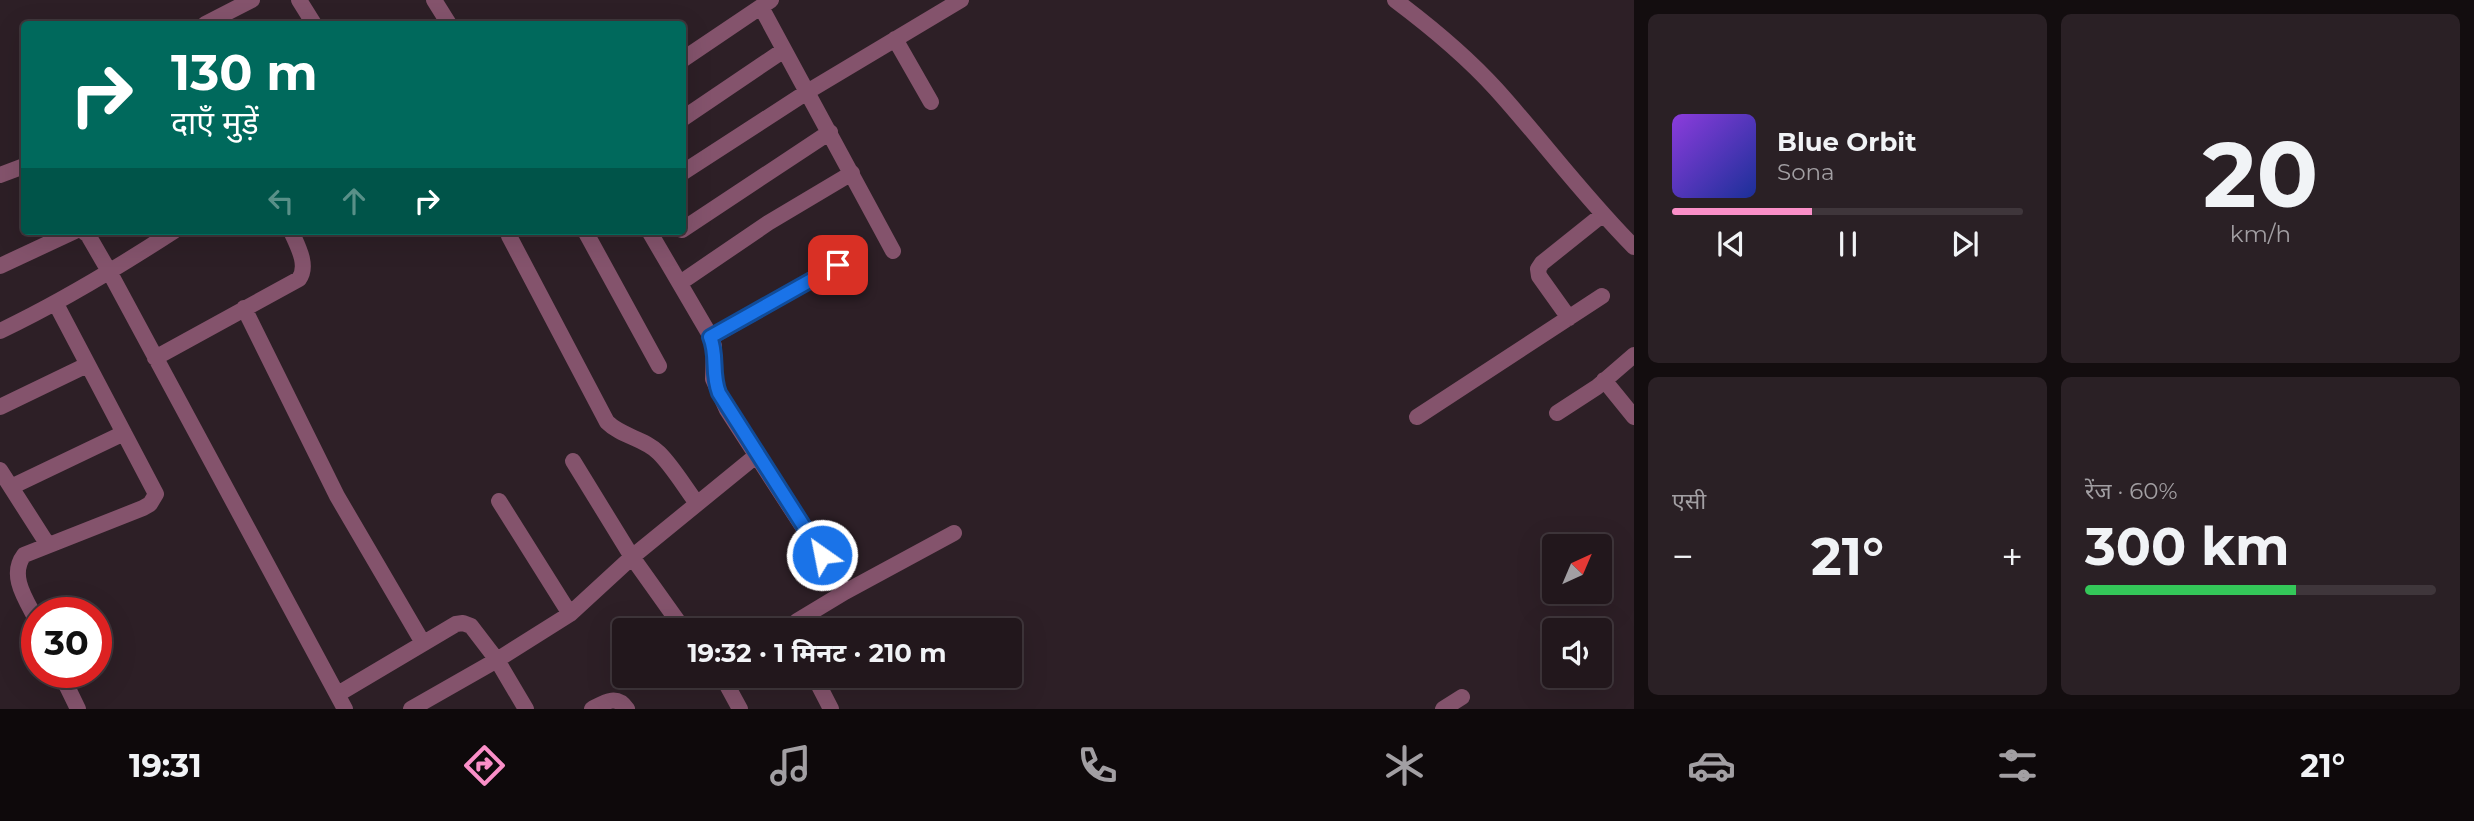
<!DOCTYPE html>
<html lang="hi">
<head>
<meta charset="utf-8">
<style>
  :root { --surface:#22171c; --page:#2a2025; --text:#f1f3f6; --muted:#a29fa3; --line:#3f363b; --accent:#fa8fc8 }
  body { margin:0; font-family:Montserrat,"Noto Sans Devanagari",sans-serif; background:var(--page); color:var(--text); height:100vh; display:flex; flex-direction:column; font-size:26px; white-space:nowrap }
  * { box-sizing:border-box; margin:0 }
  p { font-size:23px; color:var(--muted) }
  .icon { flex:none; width:38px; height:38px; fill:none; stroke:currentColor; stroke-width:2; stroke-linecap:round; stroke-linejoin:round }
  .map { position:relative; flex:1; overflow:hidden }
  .side { display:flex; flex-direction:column; gap:14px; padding:14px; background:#130d0f; width:840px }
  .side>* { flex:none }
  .guide { position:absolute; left:21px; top:21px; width:665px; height:214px; border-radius:7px; box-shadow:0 7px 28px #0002,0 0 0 2px var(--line); background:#00695c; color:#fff; overflow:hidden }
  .needle { width:46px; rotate:44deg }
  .tools { position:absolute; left:1542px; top:534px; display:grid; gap:14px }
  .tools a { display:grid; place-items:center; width:70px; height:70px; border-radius:7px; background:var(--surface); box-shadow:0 7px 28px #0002,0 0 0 2px var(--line); font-size:35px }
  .speed { position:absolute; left:21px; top:597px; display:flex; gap:14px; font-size:35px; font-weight:700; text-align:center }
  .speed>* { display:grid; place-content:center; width:91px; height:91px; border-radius:50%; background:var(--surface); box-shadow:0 7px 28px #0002,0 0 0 2px var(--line); line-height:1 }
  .speed .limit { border:10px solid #d22; background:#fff; color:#111 }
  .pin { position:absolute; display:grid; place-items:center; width:60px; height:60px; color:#fff; margin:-30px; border-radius:14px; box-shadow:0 4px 10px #0006 }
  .me { position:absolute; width:77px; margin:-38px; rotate:327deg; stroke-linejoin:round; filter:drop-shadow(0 0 5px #0008) }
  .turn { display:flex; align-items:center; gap:24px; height:147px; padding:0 35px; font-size:32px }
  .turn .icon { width:91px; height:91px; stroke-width:2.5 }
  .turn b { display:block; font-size:49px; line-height:60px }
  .lanes { display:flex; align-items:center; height:66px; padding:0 35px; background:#0003; justify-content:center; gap:35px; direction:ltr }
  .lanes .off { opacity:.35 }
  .big { font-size:52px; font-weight:700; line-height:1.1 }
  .side .tile { flex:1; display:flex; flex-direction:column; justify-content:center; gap:10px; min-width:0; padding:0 24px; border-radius:10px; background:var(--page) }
  .side .dial { align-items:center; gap:0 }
  .dial b { font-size:91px; line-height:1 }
  .song { display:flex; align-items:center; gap:21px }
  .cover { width:84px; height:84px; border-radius:10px; background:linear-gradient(135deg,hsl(270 70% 55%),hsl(230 70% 35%)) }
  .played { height:7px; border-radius:4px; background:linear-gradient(90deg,var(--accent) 40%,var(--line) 40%) }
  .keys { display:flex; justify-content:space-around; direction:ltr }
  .heat { display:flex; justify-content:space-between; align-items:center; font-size:38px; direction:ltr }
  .charge { height:10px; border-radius:5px; background:linear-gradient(90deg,#34c759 60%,var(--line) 0) }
  .side .tiles { flex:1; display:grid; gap:14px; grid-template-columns:repeat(2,1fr) }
  .trip { position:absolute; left:612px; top:618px; width:410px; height:70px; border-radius:7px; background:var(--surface); box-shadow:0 7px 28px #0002,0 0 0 2px var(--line); font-weight:700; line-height:70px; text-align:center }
  .tabs { display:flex; height:112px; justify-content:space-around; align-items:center; background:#0e090b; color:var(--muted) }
  .tabs .icon { width:49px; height:49px }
  .tabs .on { color:var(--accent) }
  .tabs b { font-size:32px; color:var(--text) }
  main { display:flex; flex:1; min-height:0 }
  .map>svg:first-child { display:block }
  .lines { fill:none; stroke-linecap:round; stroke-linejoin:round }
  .minor { stroke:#84536c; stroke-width:16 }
  .route-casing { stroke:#114b97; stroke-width:18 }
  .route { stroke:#1a73e8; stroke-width:12 }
</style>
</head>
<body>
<main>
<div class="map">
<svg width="1634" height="709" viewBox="0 0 1634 709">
  <rect width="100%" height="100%" fill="#2d1f26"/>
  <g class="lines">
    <!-- minor -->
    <path class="minor" d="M299,0L314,24
      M434,0L449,24
      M1395,0C1431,27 1466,56 1496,89C1543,141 1584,197 1634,247
      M761,7L893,251
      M205,24L252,0
      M895,39L931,102
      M682,60L771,0
      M682,119L784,50
      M682,173L807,92L961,0
      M0,175L24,166
      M682,230L830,132
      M83,231L88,235L110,273L345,709
      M508,231L509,236L607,422C622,437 644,438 659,453C673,467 684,486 696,502
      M585,231L659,366
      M649,231L711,337L714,346L713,379L727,410L845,592L797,621L794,630
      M0,266L75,231
      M680,283L768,223L852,173
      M244,308L337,496L423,643
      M1569,318L1539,276L1538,269L1542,263L1602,215
      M0,331C61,302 117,268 174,231
      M711,337L838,265
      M155,358L299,279C309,265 297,245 291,231
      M1604,380L1634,417
      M0,407L87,365
      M1557,413L1597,387L1634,355
      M1417,417L1602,296
      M573,461L632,557L684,630
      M0,470L48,545
      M11,487L124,433
      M499,501L570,614
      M845,592L954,533
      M37,621C27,601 8,576 24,555L143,508L150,504L156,494L56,304
      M60,672L78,709
      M722,676L740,709
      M814,676L831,709
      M338,694L456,624L463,623L471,626L497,660L526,709
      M411,709L497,660L570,614L632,557L757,455
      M592,709C605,702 617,694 627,709
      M1443,709L1462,697"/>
  </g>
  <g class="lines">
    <defs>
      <path id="route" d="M822,555L719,393C711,372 718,356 710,337L838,265"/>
    </defs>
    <!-- route casing -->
    <use href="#route" class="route-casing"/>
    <!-- route -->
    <use href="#route" class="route"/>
  </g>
</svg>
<div class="tools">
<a><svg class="needle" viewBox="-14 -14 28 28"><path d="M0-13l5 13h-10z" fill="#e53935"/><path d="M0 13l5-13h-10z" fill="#a29fa3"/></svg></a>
<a><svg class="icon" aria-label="sound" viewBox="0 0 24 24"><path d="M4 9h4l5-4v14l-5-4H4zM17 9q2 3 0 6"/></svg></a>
</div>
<div class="speed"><div class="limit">30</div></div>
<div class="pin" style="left:838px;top:265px;background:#d93025"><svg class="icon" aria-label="arrive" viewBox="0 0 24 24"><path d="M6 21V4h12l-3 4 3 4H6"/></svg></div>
<svg class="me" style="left:822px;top:555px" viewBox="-20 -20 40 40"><circle r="17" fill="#1a73e8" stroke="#fff" stroke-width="3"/><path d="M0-11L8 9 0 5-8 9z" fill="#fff"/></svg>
<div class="trip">19:32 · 1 मिनट · 210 m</div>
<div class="guide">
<div class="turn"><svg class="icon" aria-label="right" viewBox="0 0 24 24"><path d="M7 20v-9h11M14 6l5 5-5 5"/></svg><div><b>130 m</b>दाएँ मुड़ें</div></div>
<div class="lanes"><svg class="icon off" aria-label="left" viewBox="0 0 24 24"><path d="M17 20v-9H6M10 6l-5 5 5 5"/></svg><svg class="icon off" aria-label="ahead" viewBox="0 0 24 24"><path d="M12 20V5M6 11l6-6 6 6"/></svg><svg class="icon" aria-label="right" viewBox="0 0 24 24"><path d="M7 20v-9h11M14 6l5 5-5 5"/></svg></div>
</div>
</div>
<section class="side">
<div class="tiles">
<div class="tile">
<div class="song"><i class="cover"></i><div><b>Blue Orbit</b><p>Sona</p></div></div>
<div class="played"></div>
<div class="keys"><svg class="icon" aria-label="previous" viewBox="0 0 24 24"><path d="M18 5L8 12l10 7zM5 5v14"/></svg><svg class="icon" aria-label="pause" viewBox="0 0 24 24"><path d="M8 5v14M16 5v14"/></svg><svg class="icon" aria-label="next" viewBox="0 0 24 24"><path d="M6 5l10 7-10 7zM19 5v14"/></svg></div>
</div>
<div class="tile dial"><b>20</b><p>km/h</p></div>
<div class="tile"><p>एसी</p>
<div class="heat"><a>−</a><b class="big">21°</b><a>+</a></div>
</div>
<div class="tile"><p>रेंज · 60%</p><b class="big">300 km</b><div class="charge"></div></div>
</div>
</section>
</main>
<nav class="tabs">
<b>19:31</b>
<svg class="icon on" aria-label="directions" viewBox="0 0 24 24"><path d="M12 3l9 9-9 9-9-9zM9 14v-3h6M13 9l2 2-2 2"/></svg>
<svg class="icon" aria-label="music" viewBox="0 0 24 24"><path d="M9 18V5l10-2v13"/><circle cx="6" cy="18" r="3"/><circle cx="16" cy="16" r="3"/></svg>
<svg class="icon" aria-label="phone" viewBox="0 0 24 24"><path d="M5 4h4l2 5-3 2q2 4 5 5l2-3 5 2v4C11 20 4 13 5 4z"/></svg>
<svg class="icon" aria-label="climate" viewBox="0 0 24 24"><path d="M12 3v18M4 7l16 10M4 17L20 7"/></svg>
<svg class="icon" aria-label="car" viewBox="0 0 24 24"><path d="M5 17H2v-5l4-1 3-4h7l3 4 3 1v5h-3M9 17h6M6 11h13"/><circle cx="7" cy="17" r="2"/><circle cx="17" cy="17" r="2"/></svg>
<svg class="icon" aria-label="filters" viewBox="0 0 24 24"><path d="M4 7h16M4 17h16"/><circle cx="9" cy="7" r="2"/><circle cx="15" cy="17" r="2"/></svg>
<b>21°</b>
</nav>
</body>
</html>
